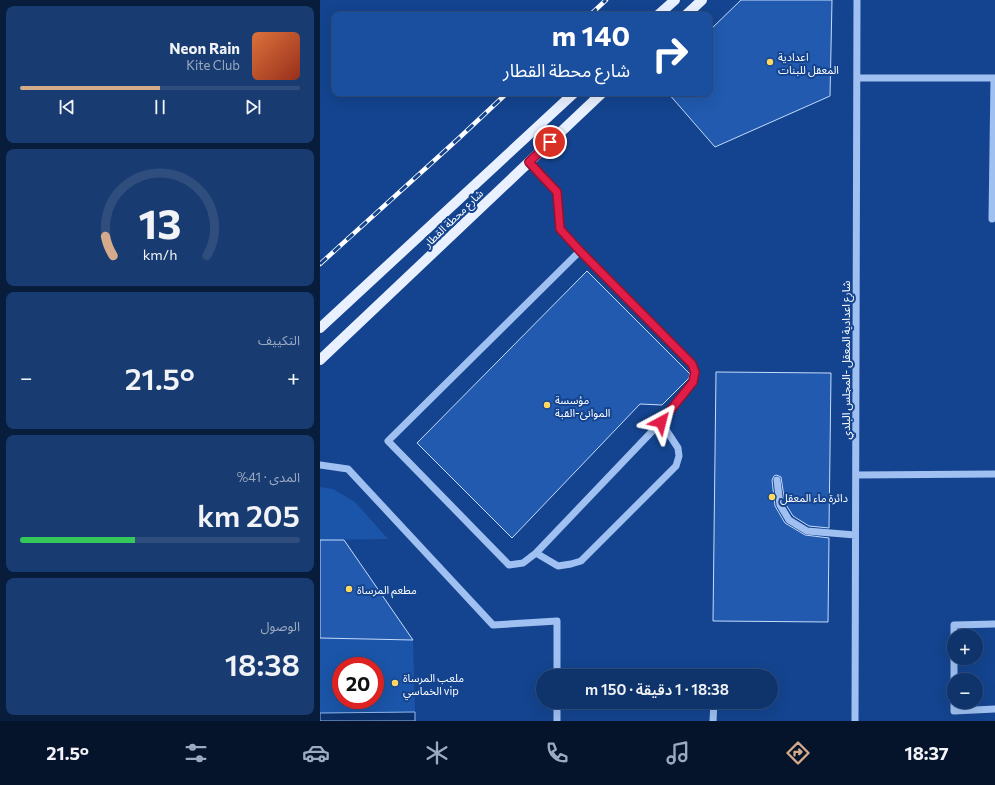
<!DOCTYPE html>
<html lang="ar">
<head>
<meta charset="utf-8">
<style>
  :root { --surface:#0f336b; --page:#183b71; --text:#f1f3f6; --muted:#9baac1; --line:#2f4e7e; --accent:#d6ab8b }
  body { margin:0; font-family:Commissioner,"Noto Sans Arabic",sans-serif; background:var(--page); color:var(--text); direction:rtl; height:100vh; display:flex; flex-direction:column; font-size:15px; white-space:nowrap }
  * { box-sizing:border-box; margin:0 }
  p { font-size:13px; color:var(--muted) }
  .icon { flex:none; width:22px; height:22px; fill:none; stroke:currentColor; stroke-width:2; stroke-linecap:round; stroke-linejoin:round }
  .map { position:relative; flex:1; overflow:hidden; direction:ltr }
  .side { display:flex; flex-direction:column; gap:6px; padding:6px; background:#081c3b; width:320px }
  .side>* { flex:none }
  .hud { position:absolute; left:12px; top:12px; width:380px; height:84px; border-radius:8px; box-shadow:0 4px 16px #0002,0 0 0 1px var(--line); direction:rtl; background:#1a4fa0; color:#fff; overflow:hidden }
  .buttons { position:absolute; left:627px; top:629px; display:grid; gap:8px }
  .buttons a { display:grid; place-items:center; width:36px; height:36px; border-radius:50%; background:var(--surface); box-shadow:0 4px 16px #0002,0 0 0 1px var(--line); font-size:20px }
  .speed { position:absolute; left:12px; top:657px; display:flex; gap:8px; font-size:20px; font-weight:700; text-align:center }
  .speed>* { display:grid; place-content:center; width:52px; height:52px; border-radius:50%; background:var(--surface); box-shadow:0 4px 16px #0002,0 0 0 1px var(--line); line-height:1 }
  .speed .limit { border:6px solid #d22; background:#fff; color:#111 }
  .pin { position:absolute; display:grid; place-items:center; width:34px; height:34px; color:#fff; margin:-17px; border:2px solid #fff; border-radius:50%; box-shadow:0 1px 4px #0007 }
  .me { position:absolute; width:44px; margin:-22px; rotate:38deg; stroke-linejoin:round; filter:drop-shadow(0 0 3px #0008) }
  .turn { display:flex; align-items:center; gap:14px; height:84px; padding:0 16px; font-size:18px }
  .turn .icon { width:52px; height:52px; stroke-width:2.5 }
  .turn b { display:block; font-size:28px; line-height:34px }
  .big { font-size:30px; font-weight:600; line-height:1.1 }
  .side .widget { flex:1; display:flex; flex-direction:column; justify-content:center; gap:6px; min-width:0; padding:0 14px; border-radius:8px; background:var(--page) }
  .side .dial { align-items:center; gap:0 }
  .dial svg { height:104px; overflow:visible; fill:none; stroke:var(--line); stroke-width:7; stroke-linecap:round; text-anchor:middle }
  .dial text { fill:var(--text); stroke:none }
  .song { display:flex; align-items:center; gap:12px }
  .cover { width:48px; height:48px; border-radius:6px; background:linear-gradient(135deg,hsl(20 70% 55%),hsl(10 70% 35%)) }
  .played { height:4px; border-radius:2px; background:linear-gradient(90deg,var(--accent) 50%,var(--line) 50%) }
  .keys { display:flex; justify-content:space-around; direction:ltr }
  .heat { display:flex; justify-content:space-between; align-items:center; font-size:22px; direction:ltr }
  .charge { height:6px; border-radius:3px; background:linear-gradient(90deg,#34c759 41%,var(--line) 0) }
  .trip { position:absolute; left:216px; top:669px; width:242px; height:40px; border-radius:20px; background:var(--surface); box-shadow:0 4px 16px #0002,0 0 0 1px var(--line); font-weight:600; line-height:40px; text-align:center; direction:rtl }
  .menu { display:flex; height:64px; justify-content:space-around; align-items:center; background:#06142b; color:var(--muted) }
  .menu .icon { width:28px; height:28px }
  .menu .on { color:var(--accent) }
  .menu b { font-size:18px; color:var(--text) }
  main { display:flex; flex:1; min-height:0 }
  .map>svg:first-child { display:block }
  .green { fill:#1b55a9; fill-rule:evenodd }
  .water { fill:#0c316b; stroke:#90baf4 }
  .building { fill:#215aae; stroke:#c5dcfc }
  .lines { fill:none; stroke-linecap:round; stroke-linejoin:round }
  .minor { stroke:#9fc0f1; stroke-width:7 }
  .major { stroke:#e9f0ff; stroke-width:10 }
  .rail-casing { stroke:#fff; stroke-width:4.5 }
  .rail { stroke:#14448f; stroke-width:3; stroke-dasharray:9; stroke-linecap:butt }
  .route-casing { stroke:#92132f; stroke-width:10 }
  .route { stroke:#e11d48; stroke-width:7 }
  .poi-dot { fill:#ffd85f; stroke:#14448f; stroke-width:1.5 }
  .labels { text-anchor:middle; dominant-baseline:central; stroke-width:4; stroke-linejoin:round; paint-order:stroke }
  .poi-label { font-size:11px; fill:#fff; stroke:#14448f; text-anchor:start }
  .street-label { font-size:11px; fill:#fff; stroke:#14448f }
</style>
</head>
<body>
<main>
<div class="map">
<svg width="675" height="721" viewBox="0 0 675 721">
  <rect width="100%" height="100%" fill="#14448f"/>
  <!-- green -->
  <path class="green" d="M0,487L13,489L35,502L68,539L0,540Z
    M0,638L93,640L95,712L0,713ZM21,666H55V700H21Z"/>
  <!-- water -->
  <path class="water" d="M95,712V721H0V713Z"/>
  <!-- building -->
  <path class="building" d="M421,0H512L510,96L395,147L348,93H389V31Z
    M267,271L370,374L369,378L342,405L320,404L192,538L97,443Z
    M396,372L511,373L509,528L489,526L473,516L465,503L461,477L459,476L456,475L454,476L452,480L455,506L465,523L485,535L509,538L508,622L393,621Z
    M0,540H24L93,640L0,638Z"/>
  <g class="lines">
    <!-- minor -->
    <path class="minor" d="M537,78H675
      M209,162L220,174L237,192L240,229L260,251L68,441L189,565L203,563L216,553L341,422L373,382L375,372L372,364L260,251
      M672,219L674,78
      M0,465L28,469L173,625L237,621V676
      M536,475L675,474
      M457,480L460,505L469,520L487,531L535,535
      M216,553L238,566L251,564L261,561L356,466L359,456L358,448L341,422
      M634,636V625L675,624
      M634,680V658
      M237,702V721
      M634,702V711L675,709
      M393,721L394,702
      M535,721L537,0"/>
    <!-- major -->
    <path class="major" d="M338,15L355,0
      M366,15L382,0
      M0,328L254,93
      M0,360L282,93"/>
    <defs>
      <path id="rail" d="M270,15L286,0
        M0,264L138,139L187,93"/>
    </defs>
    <!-- rail casing -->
    <use href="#rail" class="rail-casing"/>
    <!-- rail -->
    <use href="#rail" class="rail"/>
  </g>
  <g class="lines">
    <defs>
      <path id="route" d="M230,142L209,162L220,174L237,192L240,229L260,251L372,364L375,372L373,382L341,422"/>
    </defs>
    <!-- route casing -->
    <use href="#route" class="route-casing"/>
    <!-- route -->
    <use href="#route" class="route"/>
  </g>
  <!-- markers -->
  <g class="poi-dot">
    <circle cx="450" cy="62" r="4"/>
    <circle cx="227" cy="405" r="4"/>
    <circle cx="452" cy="497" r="4"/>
    <circle cx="29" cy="589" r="4"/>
    <circle cx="75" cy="683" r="4"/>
  </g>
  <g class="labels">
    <!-- poi labels -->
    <g class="poi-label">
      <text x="458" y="56">اعدادية<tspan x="458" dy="13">المعقل للبنات</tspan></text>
      <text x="235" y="399">مؤسسة<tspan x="235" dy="13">الموانئ-القبة</tspan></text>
      <text x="460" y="497">دائرة ماء المعقل</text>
      <text x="37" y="589">مطعم المرساة</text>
      <text x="83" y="677">ملعب المرساة<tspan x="83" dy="13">الخماسي vip</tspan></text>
    </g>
    <!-- street labels -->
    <g class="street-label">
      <text transform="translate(133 218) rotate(-44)">شارع محطة القطار</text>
      <text transform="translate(525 360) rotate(-90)">شارع اعدادية المعقل -المجلس البلدي</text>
    </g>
  </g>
</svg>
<div class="buttons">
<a>+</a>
<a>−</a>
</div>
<div class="speed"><div class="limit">20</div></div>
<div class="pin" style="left:230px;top:142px;background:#d93025"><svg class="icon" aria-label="arrive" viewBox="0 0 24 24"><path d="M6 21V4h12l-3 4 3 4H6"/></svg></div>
<svg class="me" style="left:341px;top:422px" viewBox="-20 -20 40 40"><path d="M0-17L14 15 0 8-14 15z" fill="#e11d48" stroke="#fff" stroke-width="4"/></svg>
<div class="trip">18:38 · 1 دقيقة · 150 m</div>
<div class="hud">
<div class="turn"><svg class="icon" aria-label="right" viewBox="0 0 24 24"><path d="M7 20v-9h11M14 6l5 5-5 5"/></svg><div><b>140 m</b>شارع محطة القطار</div></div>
</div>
</div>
<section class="side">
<div class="widget">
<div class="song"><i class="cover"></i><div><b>Neon Rain</b><p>Kite Club</p></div></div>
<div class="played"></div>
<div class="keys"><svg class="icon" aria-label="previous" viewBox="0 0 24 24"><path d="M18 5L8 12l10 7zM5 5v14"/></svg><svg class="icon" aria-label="pause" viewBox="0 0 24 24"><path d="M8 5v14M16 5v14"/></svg><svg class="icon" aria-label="next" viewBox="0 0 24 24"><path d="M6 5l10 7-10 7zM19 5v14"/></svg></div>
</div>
<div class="widget dial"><svg viewBox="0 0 100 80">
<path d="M14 69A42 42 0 1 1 86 69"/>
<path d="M14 69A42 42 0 0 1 8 54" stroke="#d6ab8b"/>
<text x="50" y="56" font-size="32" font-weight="700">13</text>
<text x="50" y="72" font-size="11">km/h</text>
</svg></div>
<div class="widget"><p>التكييف</p>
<div class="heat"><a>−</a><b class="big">21.5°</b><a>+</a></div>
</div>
<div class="widget"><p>المدى · 41%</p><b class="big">205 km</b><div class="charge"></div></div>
<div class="widget"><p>الوصول</p><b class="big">18:38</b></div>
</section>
</main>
<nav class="menu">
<b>18:37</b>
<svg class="icon on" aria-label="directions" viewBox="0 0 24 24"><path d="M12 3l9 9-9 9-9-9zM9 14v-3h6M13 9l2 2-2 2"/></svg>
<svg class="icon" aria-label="music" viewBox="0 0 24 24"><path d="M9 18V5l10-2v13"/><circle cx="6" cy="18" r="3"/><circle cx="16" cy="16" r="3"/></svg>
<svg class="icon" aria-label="phone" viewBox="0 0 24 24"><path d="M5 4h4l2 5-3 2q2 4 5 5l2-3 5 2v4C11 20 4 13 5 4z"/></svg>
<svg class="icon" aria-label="climate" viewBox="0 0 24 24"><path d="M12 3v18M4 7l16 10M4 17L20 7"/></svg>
<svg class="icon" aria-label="car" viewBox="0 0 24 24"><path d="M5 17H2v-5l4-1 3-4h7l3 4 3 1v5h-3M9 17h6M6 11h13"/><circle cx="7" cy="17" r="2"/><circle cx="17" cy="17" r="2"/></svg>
<svg class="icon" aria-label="filters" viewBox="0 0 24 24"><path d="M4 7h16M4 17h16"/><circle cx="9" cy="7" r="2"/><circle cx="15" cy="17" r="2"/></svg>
<b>21.5°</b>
</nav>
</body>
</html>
